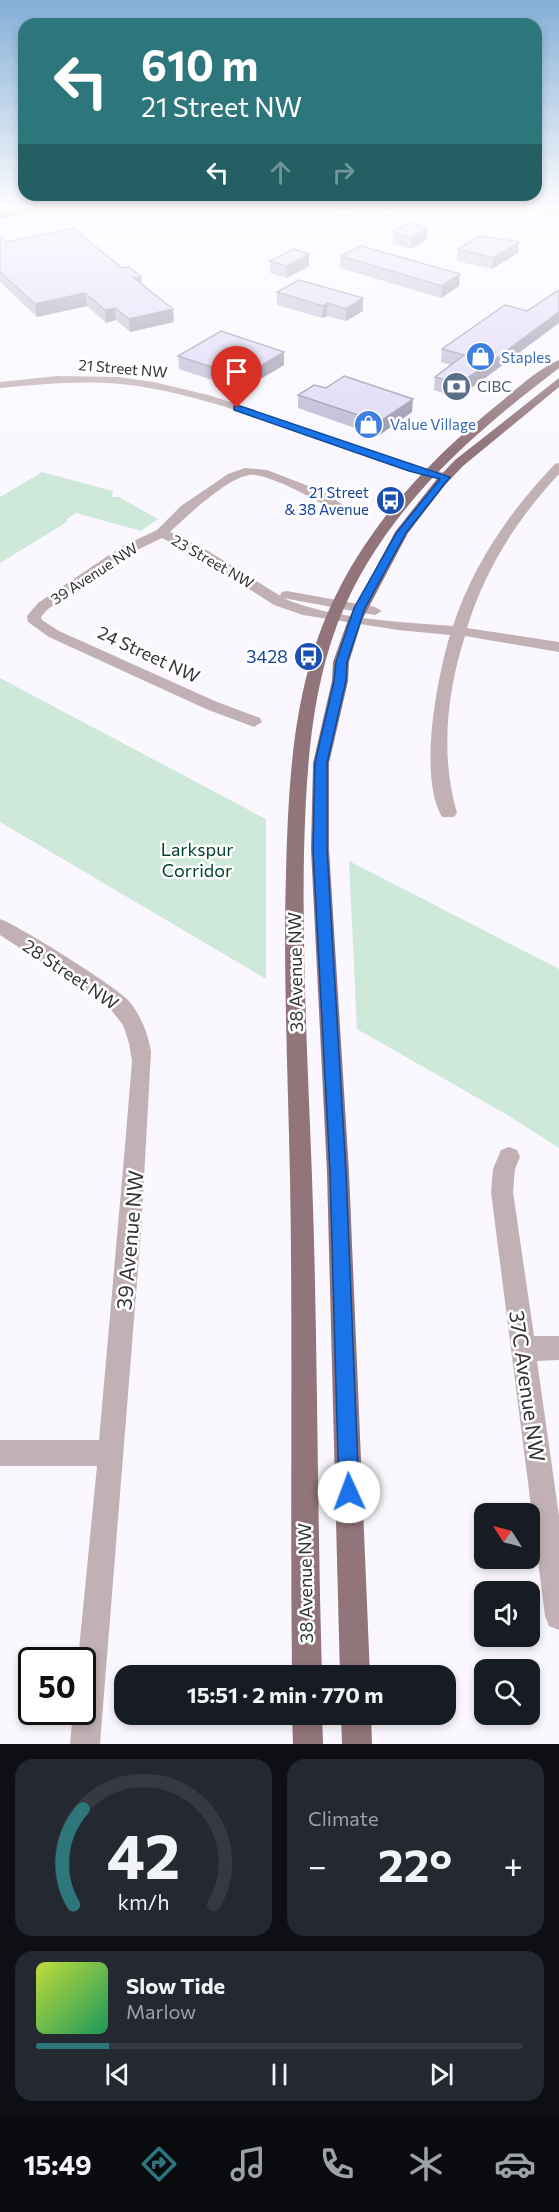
<!DOCTYPE html>
<html lang="en">
<head>
<meta charset="utf-8">
<style>
  :root { --surface:#171b24; --page:#242831; --text:#f1f3f6; --muted:#9ea1a6; --line:#363941; --accent:#2d777c }
  body { margin:0; font-family:Commissioner,sans-serif; background:var(--page); color:var(--text); height:100vh; display:flex; flex-direction:column; font-size:22px; white-space:nowrap }
  * { box-sizing:border-box; margin:0 }
  p { font-size:20px; color:var(--muted) }
  .icon { flex:none; width:33px; height:33px; fill:none; stroke:currentColor; stroke-width:2; stroke-linecap:round; stroke-linejoin:round }
  .map { position:relative; height:1744px; overflow:hidden }
  .sheet { display:flex; flex-direction:column; gap:15px; padding:15px; background:#0d0f14; flex:1 }
  .sheet>* { flex:none }
  .hud { position:absolute; left:18px; top:18px; width:524px; height:183px; border-radius:18px; box-shadow:0 3px 9px #0003; background:#2d777c; color:#fff; overflow:hidden }
  .needle { width:39px; rotate:306deg }
  .buttons { position:absolute; left:474px; top:1503px; display:grid; gap:12px }
  .buttons a { display:grid; place-items:center; width:66px; height:66px; border-radius:12px; background:var(--surface); box-shadow:0 3px 9px #0003; font-size:30px }
  .speed { position:absolute; left:18px; top:1647px; display:flex; gap:12px; font-size:30px; font-weight:700; text-align:center }
  .speed>* { display:grid; place-content:center; width:78px; height:78px; border-radius:50%; background:var(--surface); box-shadow:0 3px 9px #0003; line-height:1 }
  .speed .limit { border:3px solid #111; border-radius:9px; background:#fff; color:#111 }
  .pin { position:absolute; display:grid; place-items:center; width:51px; height:51px; color:#fff; margin:-62px -26px; border-radius:50% 50% 50% 0; rotate:-45deg; box-shadow:0 0 6px #0007 }
  .pin .icon { rotate:45deg }
  .me { position:absolute; width:66px; margin:-33px; rotate:358deg; stroke-linejoin:round; filter:drop-shadow(0 0 4px #0008) }
  .turn { display:flex; align-items:center; gap:21px; height:126px; padding:0 24px; font-size:27px }
  .turn .icon { width:78px; height:78px; stroke-width:2.5 }
  .turn b { display:block; font-size:42px; line-height:51px }
  .lanes { display:flex; align-items:center; height:57px; padding:0 24px; background:#0003; justify-content:center; gap:30px; direction:ltr }
  .lanes .off { opacity:.35 }
  .big { font-size:45px; font-weight:700; line-height:1.1 }
  .sheet .tile { flex:1; display:flex; flex-direction:column; justify-content:center; gap:9px; min-width:0; padding:0 21px; border-radius:18px; background:var(--page) }
  .sheet .dial { align-items:center; gap:0 }
  .dial svg { height:156px; overflow:visible; fill:none; stroke:var(--line); stroke-width:7; stroke-linecap:round; text-anchor:middle }
  .dial text { fill:var(--text); stroke:none }
  .song { display:flex; align-items:center; gap:18px }
  .cover { width:72px; height:72px; border-radius:9px; background:linear-gradient(135deg,hsl(70 70% 55%),hsl(150 70% 35%)) }
  .played { height:6px; border-radius:3px; background:linear-gradient(90deg,var(--accent) 15%,var(--line) 15%) }
  .keys { display:flex; justify-content:space-around; direction:ltr }
  .heat { display:flex; justify-content:space-between; align-items:center; font-size:33px; direction:ltr }
  .sheet .tiles { flex:1; display:grid; gap:15px; grid-template-columns:1fr 1fr }
  .tile:last-child { grid-column:span 2 }
  .trip { position:absolute; left:114px; top:1665px; width:342px; height:60px; border-radius:18px; background:var(--surface); box-shadow:0 3px 9px #0003; font-weight:700; line-height:60px; text-align:center }
  .menu { display:flex; height:96px; justify-content:space-around; align-items:center; background:#090b0e; color:var(--muted) }
  .menu .icon { width:42px; height:42px }
  .menu .current { color:var(--accent) }
  .menu b { font-size:27px; color:var(--text) }
  .map>svg:first-child { display:block }
  .green { fill:#cee8da }
  .lines { fill:none; stroke-linecap:round; stroke-linejoin:round }
  .minor { fill:#c1b1b4; fill-rule:evenodd }
  .major { fill:#91757a; fill-rule:evenodd }
  .highway { fill:#7f5f66; fill-rule:evenodd }
  .wall { fill:#c0bad4 }
  .shaded-wall { fill:#9c97ad }
  .building { fill:#dfd8f7; stroke:#9c97ad; stroke-width:1.5 }
  .route { fill:#1a73e8; stroke:#114b97; stroke-width:1.5 }
  .labels { text-anchor:middle; dominant-baseline:central; stroke-width:5; stroke-linejoin:round; paint-order:stroke }
  .far-shop-label { font-size:15px; fill:#366cbe; stroke:#fff; text-anchor:start }
  .far-street-label { font-size:15px; fill:#333236; stroke:#fff }
  .far-service-label { font-size:15px; fill:#4e5e75; stroke:#fff; text-anchor:start }
  .far-transit-label { font-size:15px; fill:#164399; stroke:#fff; text-anchor:end }
  .street-label { font-size:18px; fill:#333236; stroke:#fff }
  .transit-label { font-size:18px; fill:#164399; stroke:#fff; text-anchor:end }
  .park-label { font-size:18px; fill:#00412b; stroke:#fff }
  .near-street-label { font-size:21px; fill:#333236; stroke:#fff }
</style>
</head>
<body>
<div class="map">
<svg width="559" height="1744" viewBox="0 0 559 1744">
  <rect width="100%" height="100%" fill="#faf8fe"/>
  <!-- green -->
  <path class="green" d="M42,472L113,491L112,497H119L158,519L141,531L76,513L67,519V522L0,563V497Z
    M0,678L266,819V979L0,822Z
    M349,861L559,969V1148L509,1116L357,1029Z"/>
  <g class="lines">
    <!-- minor -->
    <path class="minor" d="M57,376L118,377L154,382L212,396L416,466L450,474L452,477L446,481C347,457 255,408 155,389C103,378 51,383 0,388V382Z
      M559,463V474C517,519 485,569 467,628L559,642V652L465,636C447,692 440,756 457,813L454,817H442C418,777 437,678 450,635L398,630L303,615L274,605L195,555L162,538L131,553L48,609L41,617L42,620L59,631L217,702L260,718L262,722L254,727L206,709L49,637L28,622L27,616L38,603L121,547L157,530L181,506L228,474L245,468L267,470L324,492L353,512L346,516L341,515C324,504 268,472 249,475C226,479 187,516 170,532L205,549L282,597L280,595L282,592L287,591L375,607L382,611L375,615L283,598C331,619 401,622 453,626C473,564 510,511 555,464Z
      M0,919C18,925 117,987 129,1001C141,1016 148,1033 151,1052L141,1232L100,1744H70L73,1712H82V1660H78L97,1466H0V1440H99L125,1146L132,1061L129,1043L123,1025L108,1006L0,935Z
      M509,1147L517,1150L520,1157L515,1169L513,1192L534,1336H559V1360L537,1361L559,1516V1630L549,1626L545,1616L491,1192L493,1169L501,1150Z"/>
    <!-- major -->
    <path class="major" d="M515,204H531L559,210V216Z
      M559,360V368C467,438 380,514 337,625C310,697 306,777 304,853C302,961 308,1069 312,1177C318,1343 317,1509 322,1676H292C290,1510 293,1343 290,1178C288,1076 283,974 286,872C288,799 291,724 313,653C345,549 418,468 502,401C519,387 538,369 559,360Z
      M559,378V387L463,466L444,486L408,533L362,620L349,662L348,681L329,763V849L349,1172L370,1676H340L327,1172L311,849L313,763L332,681L333,662L348,620L395,532L436,480L455,460Z
      M292,1714H322L323,1744H293Z
      M341,1714H371L372,1744H342Z"/>
    <!-- highway -->
    <path class="highway" d="M36,204H51L0,219V213Z"/>
  </g>
  <!-- wall -->
  <path class="wall" d="M320,204H397L378,215L358,210L355,212Z
    M428,227L427,239L411,249L393,244V232Z
    M0,237L6,242L141,277L142,284L174,322L130,332L116,320L106,323L87,306L37,317L0,282Z
    M458,249L518,253L492,269L457,261Z
    M309,254V266L287,278L270,273V261Z
    M341,256L459,286L441,298L340,268Z
    M277,292L363,298V311L346,321L327,316L322,318L277,305Z
    M505,305L480,382L456,397L434,390L435,377L451,365L441,362L442,349Z
    M284,352V365L242,390L179,369L178,356Z
    M298,395L412,412L378,436L298,408Z"/>
  <!-- shaded-wall -->
  <path class="shaded-wall" d="M355,204H358V210L355,212Z
    M379,204H397L378,215Z
    M428,227L427,239L411,249L412,237Z
    M519,242L518,253L492,269L493,258Z
    M309,254V266L287,278V266Z
    M460,274L459,286L441,298L442,286Z
    M141,277L142,289L134,278Z
    M85,293L87,306L37,317L35,304Z
    M363,298V311L346,321V309Z
    M328,303L327,316L322,318L323,306Z
    M115,308L116,320L106,323L105,310Z
    M173,309L174,322L130,332L129,319Z
    M559,312V323L480,382L456,397L457,384Z
    M284,352V365L242,390V377Z
    M413,399L412,412L378,436L379,422Z"/>
  <!-- building -->
  <path class="building" d="M409,223L428,227L412,237L393,232Z
    M73,228L122,268L129,267L141,277L134,278L173,309L129,319L115,308L105,310L85,293L35,304L0,272V237L6,242Z
    M480,236L519,242L493,258L458,249Z
    M361,246L460,274L442,286L341,256Z
    M293,249L309,254L287,266L270,261Z
    M299,280L363,298L346,309L328,303L323,306L277,292Z
    M559,290V312L482,369L457,384L435,377L464,355L442,349L505,305L527,311Z
    M221,331L284,352L242,377L178,356Z
    M344,376L413,399L379,422L298,395L314,385L326,388Z"/>
  <!-- sky -->
  <linearGradient id="sky" x2="0" y2="1"><stop stop-color="#83aed6"/><stop offset="0.46" stop-color="#fdfcff"/><stop offset="1" stop-color="#fdfcff" stop-opacity="0"/></linearGradient>
  <rect width="559" height="448" fill="url(#sky)"/>
  <!-- route -->
  <path class="route" d="M234,406H240L450,477L406,533L365,608L347,662L346,681L327,763V849L346,1172L359,1492L356,1499L349,1502L342,1499L339,1492L330,1172L313,849L315,763L334,681L336,662L354,608L397,532L440,479L409,471L234,410Z"/>
  <!-- icons -->
  <defs>
    <symbol id="shop-disc" viewBox="-11 -11 22 22"><circle r="9.5" fill="#3f7fe0" stroke="#fff"/><path d="M-5-2.5h2.3a2.7 3.5 0 0 1 5.4 0H5L5.5 6h-11ZM-1.5-2.5h3a1.5 2.3 0 0 0-3 0Z" fill="#fff"/></symbol>
    <symbol id="bank-disc" viewBox="-11 -11 22 22"><circle r="9.5" fill="#5c6f8a" stroke="#fff"/><path d="M-6-4H6V4H-6ZM0-2.3a2.3 2.3 0 1 0 0 4.6a2.3 2.3 0 1 0 0-4.6Z" fill="#fff"/></symbol>
    <symbol id="bus-disc" viewBox="-11 -11 22 22"><circle r="9.5" fill="#1a4fb4" stroke="#fff"/><path d="M-5-6H5V4H4V6H2V4H-2V6H-4V4H-5ZM-3.5-4V0h7V-4ZM-3.5 1.2v1.5H-2V1.2ZM2 1.2v1.5H3.5V1.2Z" fill="#fff"/></symbol>
  </defs>
  <g fill-rule="evenodd">
    <use href="#shop-disc" x="464" y="340" width="33" height="33"/>
    <use href="#bank-disc" x="440" y="370" width="33" height="33"/>
    <use href="#shop-disc" x="352" y="408" width="33" height="33"/>
    <use href="#bus-disc" x="374" y="484" width="33" height="33"/>
    <use href="#bus-disc" x="292" y="640" width="33" height="33"/>
  </g>
  <g class="labels">
    <!-- far-shop labels -->
    <g class="far-shop-label">
      <text x="501" y="357">Staples</text>
      <text x="390" y="424">Value Village</text>
    </g>
    <!-- far-street labels -->
    <g class="far-street-label">
      <text transform="translate(123 368) rotate(5)">21 Street NW</text>
      <text transform="translate(213 561) rotate(30)">23 Street NW</text>
      <text transform="translate(94 573) rotate(-33)">39 Avenue NW</text>
    </g>
    <!-- far-service labels -->
    <g class="far-service-label">
      <text x="477" y="386">CIBC</text>
    </g>
    <!-- far-transit labels -->
    <g class="far-transit-label">
      <text x="369" y="492">21 Street<tspan x="369" dy="17">&amp; 38 Avenue</tspan></text>
    </g>
    <!-- street labels -->
    <g class="street-label">
      <text transform="translate(149 654) rotate(25)">24 Street NW</text>
      <text transform="translate(295 972) rotate(-91)">38 Avenue NW</text>
      <text transform="translate(71 974) rotate(34)">28 Street NW</text>
      <text transform="translate(305 1583) rotate(-91)">38 Avenue NW</text>
    </g>
    <!-- transit labels -->
    <g class="transit-label">
      <text x="288" y="656">3428</text>
    </g>
    <!-- park labels -->
    <g class="park-label">
      <text x="197" y="849">Larkspur<tspan x="197" dy="21">Corridor</tspan></text>
    </g>
    <!-- near-street labels -->
    <g class="near-street-label">
      <text transform="translate(129 1240) rotate(-85)">39 Avenue NW</text>
      <text transform="translate(528 1386) rotate(82)">37C Avenue NW</text>
    </g>
  </g>
</svg>
<div class="buttons">
<a><svg class="needle" viewBox="-14 -14 28 28"><path d="M0-13l5 13h-10z" fill="#e53935"/><path d="M0 13l5-13h-10z" fill="#9ea1a6"/></svg></a>
<a><svg class="icon" aria-label="sound" viewBox="0 0 24 24"><path d="M4 9h4l5-4v14l-5-4H4zM17 9q2 3 0 6"/></svg></a>
<a><svg class="icon" aria-label="search" viewBox="0 0 24 24"><circle cx="10" cy="10" r="6"/><path d="M15 15l6 6"/></svg></a>
</div>
<div class="speed"><div class="limit">50</div></div>
<div class="pin" style="left:237px;top:408px;background:#d93025"><svg class="icon" aria-label="arrive" viewBox="0 0 24 24"><path d="M6 21V4h12l-3 4 3 4H6"/></svg></div>
<svg class="me" style="left:349px;top:1492px" viewBox="-20 -20 40 40"><circle r="19" fill="#fff"/><path d="M0-13L10 11 0 6-10 11z" fill="#1a73e8"/></svg>
<div class="trip">15:51 · 2 min · 770 m</div>
<div class="hud">
<div class="turn"><svg class="icon" aria-label="left" viewBox="0 0 24 24"><path d="M17 20v-9H6M10 6l-5 5 5 5"/></svg><div><b>610 m</b>21 Street NW</div></div>
<div class="lanes"><svg class="icon" aria-label="left" viewBox="0 0 24 24"><path d="M17 20v-9H6M10 6l-5 5 5 5"/></svg><svg class="icon off" aria-label="ahead" viewBox="0 0 24 24"><path d="M12 20V5M6 11l6-6 6 6"/></svg><svg class="icon off" aria-label="right" viewBox="0 0 24 24"><path d="M7 20v-9h11M14 6l5 5-5 5"/></svg></div>
</div>
</div>
<section class="sheet">
<div class="tiles">
<div class="tile dial"><svg viewBox="0 0 100 80">
<path d="M14 69A42 42 0 1 1 86 69"/>
<path d="M14 69A42 42 0 0 1 19 20" stroke="#2d777c"/>
<text x="50" y="56" font-size="32" font-weight="700">42</text>
<text x="50" y="72" font-size="11">km/h</text>
</svg></div>
<div class="tile"><p>Climate</p>
<div class="heat"><a>−</a><b class="big">22°</b><a>+</a></div>
</div>
<div class="tile">
<div class="song"><i class="cover"></i><div><b>Slow Tide</b><p>Marlow</p></div></div>
<div class="played"></div>
<div class="keys"><svg class="icon" aria-label="previous" viewBox="0 0 24 24"><path d="M18 5L8 12l10 7zM5 5v14"/></svg><svg class="icon" aria-label="pause" viewBox="0 0 24 24"><path d="M8 5v14M16 5v14"/></svg><svg class="icon" aria-label="next" viewBox="0 0 24 24"><path d="M6 5l10 7-10 7zM19 5v14"/></svg></div>
</div>
</div>
</section>
<nav class="menu">
<b>15:49</b>
<svg class="icon current" aria-label="directions" viewBox="0 0 24 24"><path d="M12 3l9 9-9 9-9-9zM9 14v-3h6M13 9l2 2-2 2"/></svg>
<svg class="icon" aria-label="music" viewBox="0 0 24 24"><path d="M9 18V5l10-2v13"/><circle cx="6" cy="18" r="3"/><circle cx="16" cy="16" r="3"/></svg>
<svg class="icon" aria-label="phone" viewBox="0 0 24 24"><path d="M5 4h4l2 5-3 2q2 4 5 5l2-3 5 2v4C11 20 4 13 5 4z"/></svg>
<svg class="icon" aria-label="climate" viewBox="0 0 24 24"><path d="M12 3v18M4 7l16 10M4 17L20 7"/></svg>
<svg class="icon" aria-label="car" viewBox="0 0 24 24"><path d="M5 17H2v-5l4-1 3-4h7l3 4 3 1v5h-3M9 17h6M6 11h13"/><circle cx="7" cy="17" r="2"/><circle cx="17" cy="17" r="2"/></svg>
</nav>
</body>
</html>
